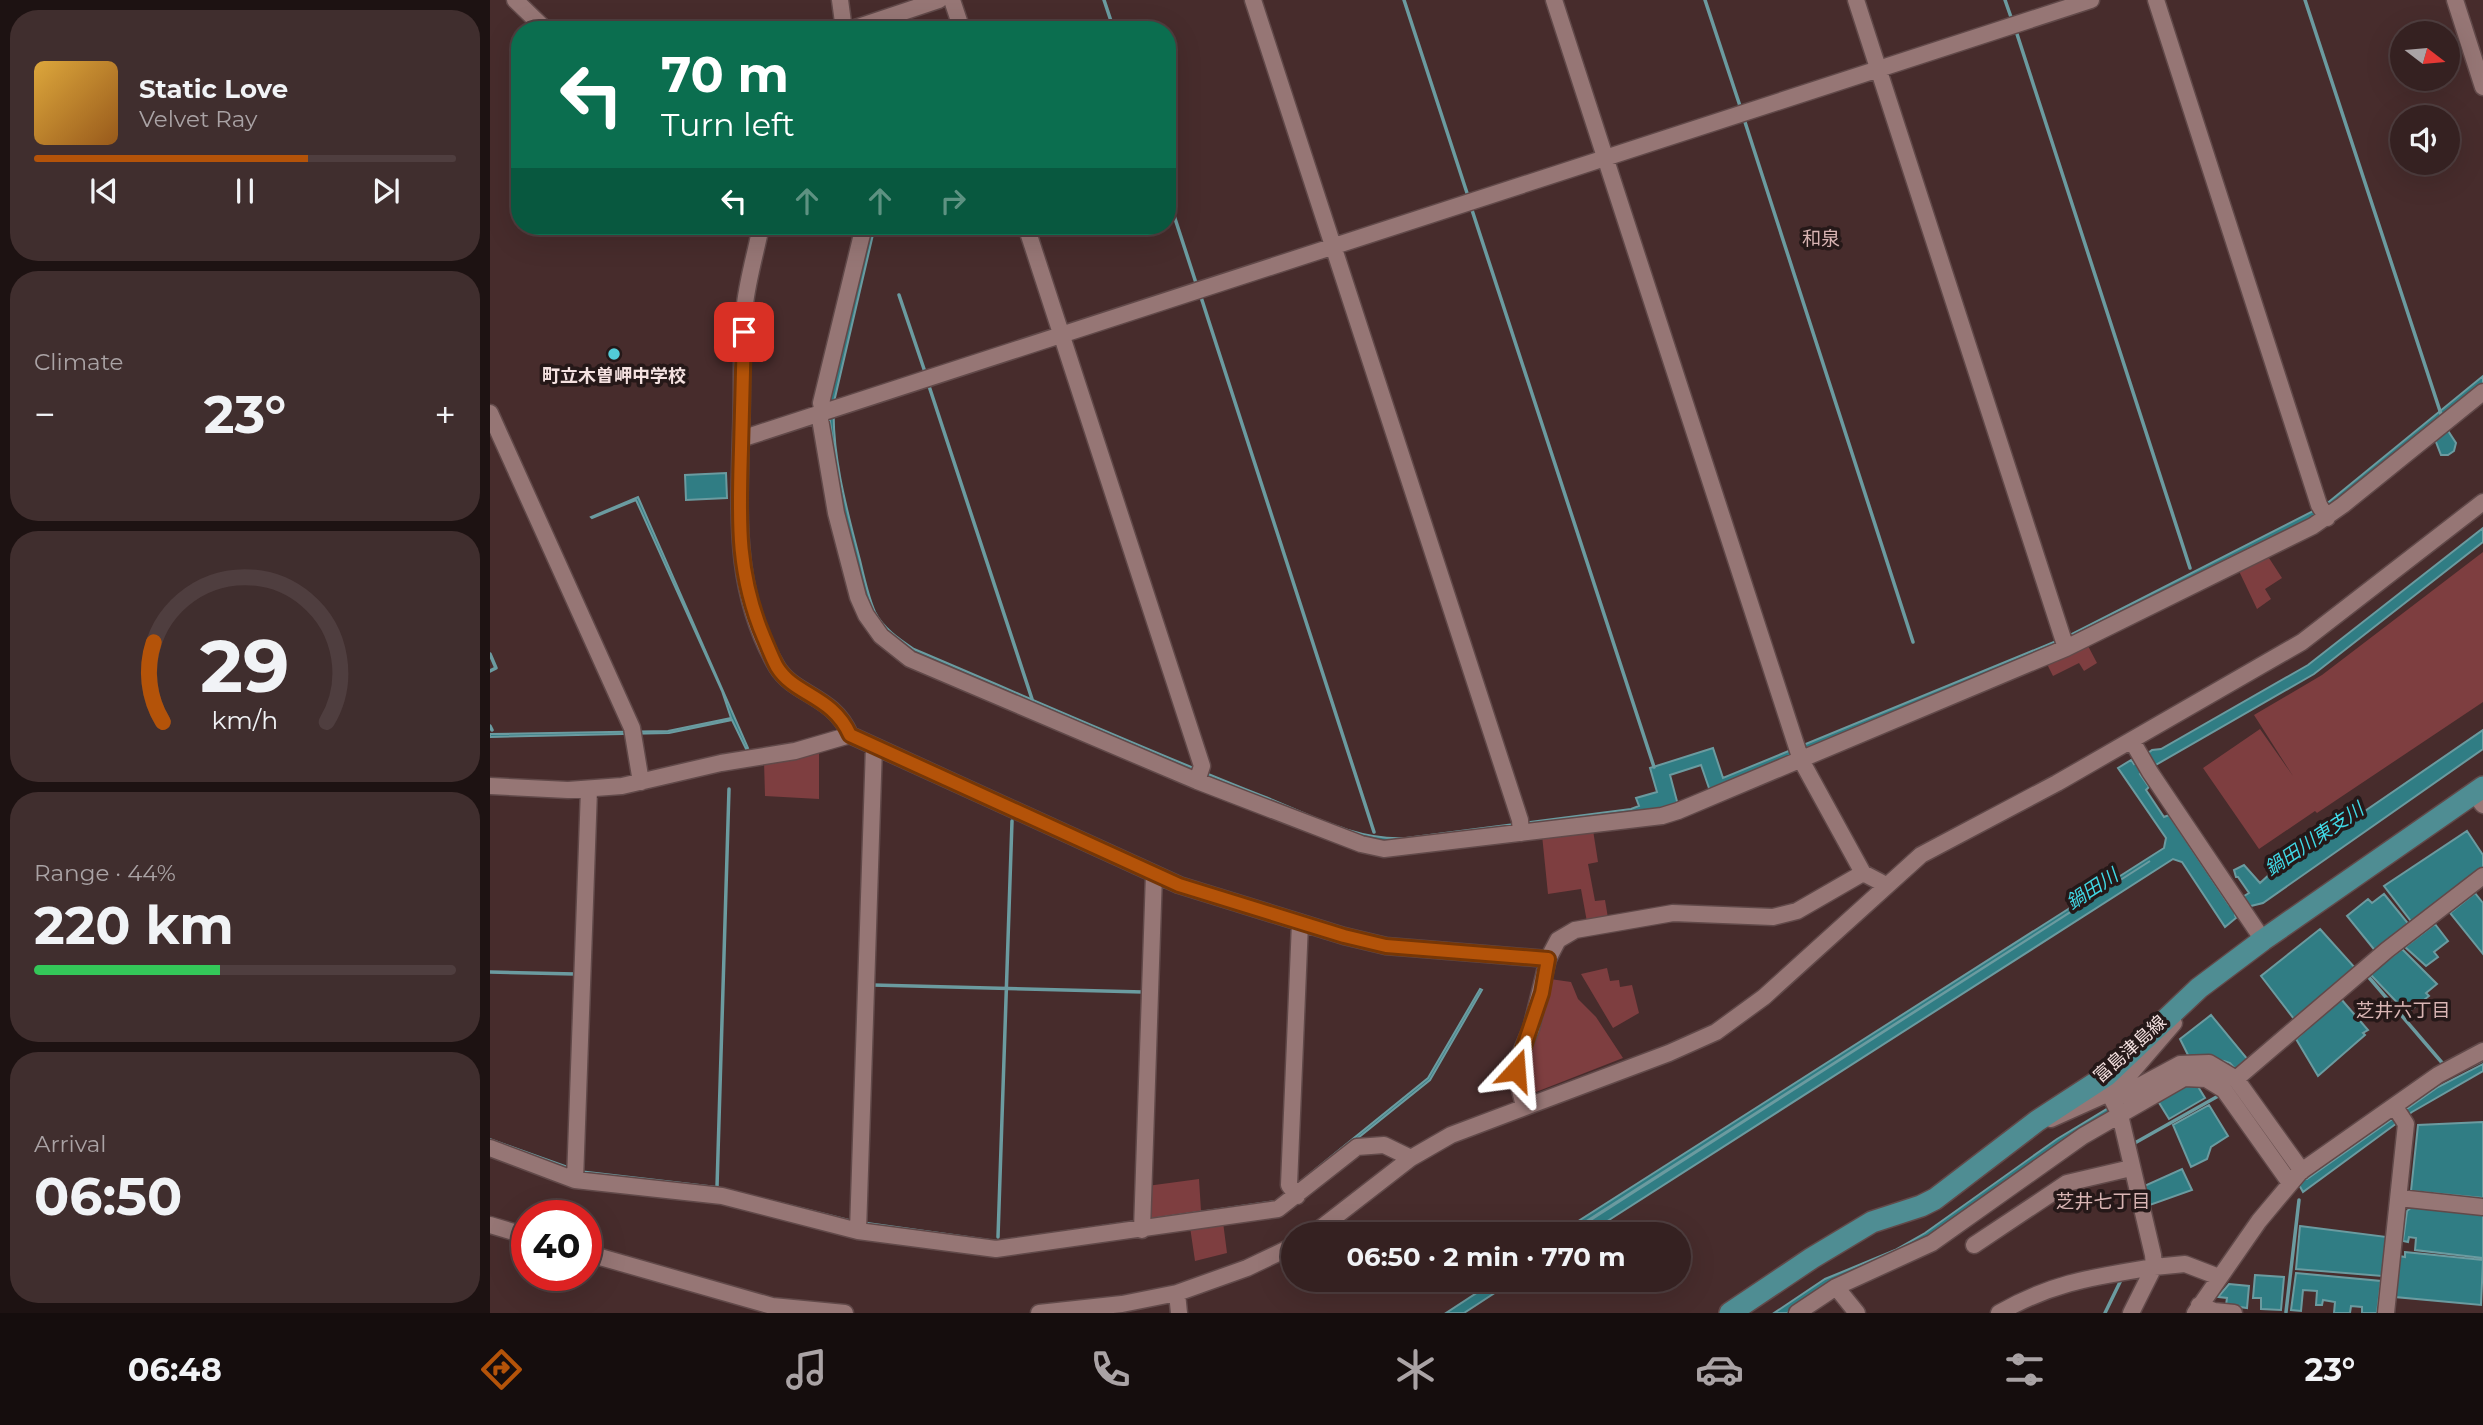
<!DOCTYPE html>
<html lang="en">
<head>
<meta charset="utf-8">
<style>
  :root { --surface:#352121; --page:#402e2e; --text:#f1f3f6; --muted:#aaa3a5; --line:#4f3e3f; --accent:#b45309 }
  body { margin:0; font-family:Montserrat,"Noto Sans JP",sans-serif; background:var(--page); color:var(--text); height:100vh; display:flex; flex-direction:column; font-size:26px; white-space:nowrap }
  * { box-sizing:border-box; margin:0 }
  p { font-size:23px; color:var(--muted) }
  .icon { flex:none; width:38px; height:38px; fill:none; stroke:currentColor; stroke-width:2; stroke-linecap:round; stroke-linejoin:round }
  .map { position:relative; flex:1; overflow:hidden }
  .side { display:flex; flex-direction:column; gap:10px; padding:10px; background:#1d1212; width:490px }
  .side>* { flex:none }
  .banner { position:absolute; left:21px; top:21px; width:665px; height:214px; border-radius:28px; box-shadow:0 7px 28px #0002,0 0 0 2px var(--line); background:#0b6e4f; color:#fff; overflow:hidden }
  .needle { width:46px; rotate:106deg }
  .controls { position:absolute; left:1900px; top:21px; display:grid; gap:14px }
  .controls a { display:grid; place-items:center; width:70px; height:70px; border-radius:50%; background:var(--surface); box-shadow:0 7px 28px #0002,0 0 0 2px var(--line); font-size:35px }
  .speed { position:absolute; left:21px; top:1200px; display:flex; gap:14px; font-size:35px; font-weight:700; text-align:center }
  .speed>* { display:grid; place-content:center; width:91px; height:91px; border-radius:50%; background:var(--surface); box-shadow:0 7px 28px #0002,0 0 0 2px var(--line); line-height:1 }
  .speed .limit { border:10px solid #d22; background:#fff; color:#111 }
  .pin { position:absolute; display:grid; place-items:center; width:60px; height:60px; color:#fff; margin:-30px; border-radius:14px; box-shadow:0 4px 10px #0006 }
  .me { position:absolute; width:77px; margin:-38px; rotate:19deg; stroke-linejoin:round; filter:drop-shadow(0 0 5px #0008) }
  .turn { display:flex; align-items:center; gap:24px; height:147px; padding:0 35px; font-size:32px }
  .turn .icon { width:91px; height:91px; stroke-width:2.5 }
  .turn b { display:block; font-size:49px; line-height:60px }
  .lanes { display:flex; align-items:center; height:66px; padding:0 35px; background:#0003; justify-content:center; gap:35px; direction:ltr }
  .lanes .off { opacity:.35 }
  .big { font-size:52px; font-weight:700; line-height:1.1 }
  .side .card { flex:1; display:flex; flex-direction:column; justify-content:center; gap:10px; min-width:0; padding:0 24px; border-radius:28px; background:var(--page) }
  .side .dial { align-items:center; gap:0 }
  .dial svg { height:182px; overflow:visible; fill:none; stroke:var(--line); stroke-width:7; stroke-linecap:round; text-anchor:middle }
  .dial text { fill:var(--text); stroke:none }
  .song { display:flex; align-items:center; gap:21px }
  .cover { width:84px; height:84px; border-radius:10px; background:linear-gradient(135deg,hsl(40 70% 55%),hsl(30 70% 35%)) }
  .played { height:7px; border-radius:4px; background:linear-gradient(90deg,var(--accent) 65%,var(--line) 65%) }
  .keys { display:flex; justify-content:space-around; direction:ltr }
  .heat { display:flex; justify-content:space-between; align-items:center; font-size:38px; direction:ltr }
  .charge { height:10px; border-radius:5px; background:linear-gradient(90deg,#34c759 44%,var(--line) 0) }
  .trip { position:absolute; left:791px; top:1222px; width:410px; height:70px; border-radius:35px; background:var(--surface); box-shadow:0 7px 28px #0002,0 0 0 2px var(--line); font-weight:700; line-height:70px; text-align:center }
  .tabs { display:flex; height:112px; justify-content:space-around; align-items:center; background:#150d0d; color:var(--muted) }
  .tabs .icon { width:49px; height:49px }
  .tabs .active { color:var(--accent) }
  .tabs b { font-size:32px; color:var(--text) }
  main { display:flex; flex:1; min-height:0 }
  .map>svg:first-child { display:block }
  .green { fill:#7e3e40 }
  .water { fill:#307d84; stroke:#6b9ba0; stroke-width:2 }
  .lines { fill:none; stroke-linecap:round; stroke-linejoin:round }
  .stream { stroke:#6b9ba0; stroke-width:3.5 }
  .minor-casing { stroke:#614949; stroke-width:19 }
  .major-casing { stroke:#614949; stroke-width:24 }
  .minor { stroke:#967675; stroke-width:16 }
  .major { stroke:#4f8d93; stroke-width:21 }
  .route-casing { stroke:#753606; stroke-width:18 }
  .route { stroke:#b45309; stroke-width:12 }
  .poi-dot { fill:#52cbd7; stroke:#251818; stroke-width:2.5 }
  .labels { text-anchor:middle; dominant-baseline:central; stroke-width:7; stroke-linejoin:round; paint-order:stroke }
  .poi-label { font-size:18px; font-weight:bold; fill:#f4e1e0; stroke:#251818 }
  .street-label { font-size:18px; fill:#f4e1e0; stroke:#251818 }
  .neighbourhood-label { font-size:19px; fill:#d9b5b4; stroke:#251818 }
  .water-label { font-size:19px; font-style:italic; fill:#40d8e5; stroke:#251818 }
</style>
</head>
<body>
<main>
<section class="side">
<div class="card">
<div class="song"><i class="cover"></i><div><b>Static Love</b><p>Velvet Ray</p></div></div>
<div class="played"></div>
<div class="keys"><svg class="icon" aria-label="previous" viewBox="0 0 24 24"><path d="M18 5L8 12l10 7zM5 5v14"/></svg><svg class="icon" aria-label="pause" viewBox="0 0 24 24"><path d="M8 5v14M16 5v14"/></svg><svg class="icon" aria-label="next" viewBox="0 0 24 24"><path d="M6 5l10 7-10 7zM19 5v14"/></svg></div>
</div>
<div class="card"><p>Climate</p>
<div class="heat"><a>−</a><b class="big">23°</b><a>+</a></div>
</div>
<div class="card dial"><svg viewBox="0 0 100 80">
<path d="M14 69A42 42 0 1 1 86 69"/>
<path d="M14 69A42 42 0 0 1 10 34" stroke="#b45309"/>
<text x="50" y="56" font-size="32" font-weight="700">29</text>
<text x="50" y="72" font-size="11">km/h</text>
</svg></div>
<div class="card"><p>Range · 44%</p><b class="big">220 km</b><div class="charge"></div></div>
<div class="card"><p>Arrival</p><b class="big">06:50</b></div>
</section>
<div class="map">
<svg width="1993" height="1313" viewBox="0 0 1993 1313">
  <rect width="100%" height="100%" fill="#472c2c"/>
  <!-- green -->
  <path class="green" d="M1993,552V702L1827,813L1825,811L1769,849L1713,768L1770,729L1803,776L1764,715L1832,675Z
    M1777,555L1792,578L1775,589L1781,599L1767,609L1748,569Z
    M1597,644L1607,663L1594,671L1589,663L1563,676L1557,664Z
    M329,750V799L275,796L274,761Z
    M1103,830L1108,862L1098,864L1105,901L1115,900L1118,918L1097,922L1091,889L1058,894L1052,835Z
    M1117,968L1120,981L1129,980L1130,987L1142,985L1149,1013L1123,1028L1091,974Z
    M1060,979L1081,982L1088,999L1106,1017L1133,1058L1046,1092L1034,1082V1059L1054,1008Z
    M709,1179L711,1211L657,1219V1186Z
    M733,1222L737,1253L705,1261L700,1227Z"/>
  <!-- water -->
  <path class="water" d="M382,226H385L344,402C341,453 357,511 370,560C374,577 378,596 385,612C393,628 409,639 424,649C540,698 656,750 773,796C818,814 867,841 916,838L1141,809L1149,806L1146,798L1167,792L1160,768L1223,748L1233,778L1576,637L1835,505L1993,376V383L1949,417L1966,443L1964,451L1958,455H1951L1944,437L1832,513L1578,641L1220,791L1211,765L1180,775L1188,805L1171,811L905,842H885L708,775L423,652L400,637L383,614L376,597L353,510L339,415V402Z
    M236,473L237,498L196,500L195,475Z
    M148,497L258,748L256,749L242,720L179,733L0,737V734L178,731L241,718L232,691L146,500L102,518L101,517Z
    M1993,528V542L1824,674L1650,774L1659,787L1656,790L1674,817L1679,815L1739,905L1759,893L1748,877H1746L1744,870L1754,865L1770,883L1782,872H1786L1993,730V749L1773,903L1757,907L1745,915L1746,918L1735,927L1692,862L1683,859L1097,1234H1079L1660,861L1076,1234H1068L1674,848L1676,838L1628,768L1641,760L1644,764L1662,750L1671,749L1818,665Z
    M1977,831L1993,855V870L1924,925L1894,886Z
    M1985,893L1993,903V954L1960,913Z
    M1894,894L1921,927L1887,953L1857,916L1878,899L1882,903Z
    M1945,924L1958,941L1944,952L1948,957L1936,966L1915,947Z
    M1830,929L1867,970L1804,1019L1771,976Z
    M1912,949L1947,984L1936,993L1939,996L1917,1013L1880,974Z
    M990,989L992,990L940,1080L787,1203L507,1243L376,1227L92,1175L0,1142V1139L89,1171L227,1187L363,1221L507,1241L786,1201L938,1078Z
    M1851,999L1878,1030L1873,1033L1875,1035L1828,1076L1806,1039Z
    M1721,1015L1759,1061L1747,1071L1740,1063L1734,1061L1699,1057L1690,1039Z
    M1993,1064V1071L1922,1112L1813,1192L1807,1181L1709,1072L1452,1230L1310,1304L1297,1313H1284L1335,1279L1405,1250L1435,1233L1567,1139L1635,1098L1698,1066L1737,1076L1813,1178L1817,1179L1948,1087Z
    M1697,1085H1707L1715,1098L1679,1119L1668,1101Z
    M1719,1105L1738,1136L1721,1147L1717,1159L1701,1167L1683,1125Z
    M1993,1122V1198L1921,1191L1928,1125Z
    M1692,1169L1702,1190L1657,1206L1652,1187Z
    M1923,1206L1993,1214V1258L1925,1250L1926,1238L1919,1237L1918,1242L1913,1241L1917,1211Z
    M1810,1226L1897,1237L1892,1276L1806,1269Z
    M1915,1252L1993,1260L1991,1305L1905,1297L1909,1256L1915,1257Z
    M1806,1273L1891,1281L1887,1313H1872V1307L1861,1306L1860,1313H1844L1845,1302L1833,1300L1832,1305H1826L1827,1291L1813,1290L1811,1311L1801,1310Z
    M1765,1275L1794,1277L1791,1310L1771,1309V1298H1763Z
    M1008,1279H1026L974,1313H956Z
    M1739,1284L1759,1286L1757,1308L1736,1305L1737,1298L1728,1297Z"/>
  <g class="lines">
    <!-- stream -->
    <path class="stream" d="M614,0L624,30
      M914,0L978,196
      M1215,0L1251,109
      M1515,0L1522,20
      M1815,0L1951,414
      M1526,31L1700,568
      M1254,119L1423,642
      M677,194L707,286
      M981,207L1164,767
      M710,294L884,832
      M409,295L435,372
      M438,383L542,699
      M0,654L6,668L0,671
      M0,726L2,730
      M0,972L85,974
      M1876,974L1954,1065
      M383,985L653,992
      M1973,1070L1993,1060
      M1643,1144L1730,1095
      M227,1187L239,789
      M508,1237L522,821
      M1796,1312L1809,1200
      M1615,1313L1631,1280L1628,1278"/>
    <defs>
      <path id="minor" d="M25,0L56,30
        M350,0L354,30
        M462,0L472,30
        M763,0L1030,820L1031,833
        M1064,0L1311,760L1373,873L1396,885
        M1366,0L1576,648
        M1666,0L1829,505L1837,518
        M1965,0L1993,87
        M359,30L449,0
        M271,226C266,252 258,278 255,304C250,344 253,392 251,433C249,515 243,592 287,667C305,696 343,695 360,735
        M536,226L712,766L707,781
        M333,412L331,403L374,226
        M0,413L142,728L151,782
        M329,413L346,513L368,597L376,615L391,636L420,659L707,781L871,844L894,849L1172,816L1188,811L1576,648L1823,526L1853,505L1993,392
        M251,439L1601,0
        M1642,741L1660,772L1773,940
        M0,786L78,790L132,786L231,763L305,751L360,735L689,885L854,936L896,946L1058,959
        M1984,794L1993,805
        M1746,1079L1897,950L1993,876
        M1619,1093L1634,1081L1684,1023
        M1623,1100L1690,1064L1719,1063L1746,1079L1812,1171
        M1034,1106L1027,1078L1028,1059L1041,1029L1058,959L1068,940L1085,930L1183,913L1283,917L1307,911L1373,873
        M0,1148L85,1180L232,1196L368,1231L506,1249L788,1209L867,1147L894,1145L921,1158
        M85,1180L99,790
        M807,1196L799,1185L810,923
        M1909,1198L1993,1207
        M0,1225L37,1236
        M652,1230L664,874
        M368,1231L384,746
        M823,1234L921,1158L961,1135L1179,1053L1226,1032L1274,997L1431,855L1567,783L1812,642L1993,502
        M1484,1245L1577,1183L1641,1168
        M96,1253L282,1306L355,1313
        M1346,1287L1367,1313
        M687,1293L689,1313
        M1709,1305L1724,1311L1744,1313
        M549,1313L632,1304L687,1293L757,1268L803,1246
        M1307,1313L1346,1287L1442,1243L1593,1136L1694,1078L1716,1079L1734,1090L1800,1183
        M1509,1313C1563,1282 1604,1277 1664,1267L1663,1255L1630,1115L1619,1093L1561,1119
        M1641,1313L1664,1267L1695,1264L1729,1277
        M1705,1313L1769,1221L1810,1172L1948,1075L1993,1051
        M1896,1313L1916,1124L1905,1107"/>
      <path id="major" d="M1240,1313L1322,1258L1382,1222L1431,1206L1445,1199L1547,1121L1616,1076L1709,988L1773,940L1993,787"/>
    </defs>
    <!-- minor casing -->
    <use href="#minor" class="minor-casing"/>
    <!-- major casing -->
    <use href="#major" class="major-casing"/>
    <!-- minor -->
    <use href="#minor" class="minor"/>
    <!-- major -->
    <use href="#major" class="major"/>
  </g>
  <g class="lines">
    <defs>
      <path id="route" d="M254,332C253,371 252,410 251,449C249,519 246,572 274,638C278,647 282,658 287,667C305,696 342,695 360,735L689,885L854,936L896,946L1058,959L1052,993L1026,1070"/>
    </defs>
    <!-- route casing -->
    <use href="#route" class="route-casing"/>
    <!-- route -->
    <use href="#route" class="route"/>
  </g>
  <!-- markers -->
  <circle class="poi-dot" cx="124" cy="354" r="7"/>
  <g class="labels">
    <!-- poi labels -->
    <g class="poi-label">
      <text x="124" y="376">町立木曽岬中学校</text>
    </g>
    <!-- street labels -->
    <g class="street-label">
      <text transform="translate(1640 1049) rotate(-42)">富島津島線</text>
    </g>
    <!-- neighbourhood labels -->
    <g class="neighbourhood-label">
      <text x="1331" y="238">和泉</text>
      <text x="1913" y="1010">芝井六丁目</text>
      <text x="1613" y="1201">芝井七丁目</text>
    </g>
    <!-- water labels -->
    <g class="water-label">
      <text transform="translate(1824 839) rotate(-34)">鍋田川東支川</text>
      <text transform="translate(1602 889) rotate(-33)">鍋田川</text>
    </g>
  </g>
</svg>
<div class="controls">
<a><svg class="needle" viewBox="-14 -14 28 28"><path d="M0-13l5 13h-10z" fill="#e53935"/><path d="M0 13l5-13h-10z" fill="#aaa3a5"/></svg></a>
<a><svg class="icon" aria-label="sound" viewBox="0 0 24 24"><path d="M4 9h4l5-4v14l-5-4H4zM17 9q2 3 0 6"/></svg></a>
</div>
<div class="speed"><div class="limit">40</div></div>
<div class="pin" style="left:254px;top:332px;background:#d93025"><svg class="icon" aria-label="arrive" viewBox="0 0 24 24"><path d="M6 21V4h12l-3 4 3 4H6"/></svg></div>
<svg class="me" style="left:1026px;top:1070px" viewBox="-20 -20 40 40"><path d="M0-17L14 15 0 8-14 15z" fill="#b45309" stroke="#fff" stroke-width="4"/></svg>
<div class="trip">06:50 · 2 min · 770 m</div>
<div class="banner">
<div class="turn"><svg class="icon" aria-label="left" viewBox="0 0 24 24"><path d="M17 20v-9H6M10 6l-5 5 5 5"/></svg><div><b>70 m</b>Turn left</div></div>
<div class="lanes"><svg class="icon" aria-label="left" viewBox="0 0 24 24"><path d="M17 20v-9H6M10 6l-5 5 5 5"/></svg><svg class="icon off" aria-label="ahead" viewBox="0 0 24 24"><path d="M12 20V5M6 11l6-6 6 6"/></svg><svg class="icon off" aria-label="ahead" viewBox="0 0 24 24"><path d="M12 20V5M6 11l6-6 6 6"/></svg><svg class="icon off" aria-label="right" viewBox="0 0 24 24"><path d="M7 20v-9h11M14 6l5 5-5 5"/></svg></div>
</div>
</div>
</main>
<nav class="tabs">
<b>06:48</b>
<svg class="icon active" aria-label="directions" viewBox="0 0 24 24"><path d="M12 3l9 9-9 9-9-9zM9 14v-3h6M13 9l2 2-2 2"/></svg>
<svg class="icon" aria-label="music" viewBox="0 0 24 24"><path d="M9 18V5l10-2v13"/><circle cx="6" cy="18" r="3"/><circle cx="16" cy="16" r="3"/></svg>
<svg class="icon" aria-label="phone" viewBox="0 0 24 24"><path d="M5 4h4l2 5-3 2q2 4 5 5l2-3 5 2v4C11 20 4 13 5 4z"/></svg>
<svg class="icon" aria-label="climate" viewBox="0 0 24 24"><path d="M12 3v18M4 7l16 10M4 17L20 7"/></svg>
<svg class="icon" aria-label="car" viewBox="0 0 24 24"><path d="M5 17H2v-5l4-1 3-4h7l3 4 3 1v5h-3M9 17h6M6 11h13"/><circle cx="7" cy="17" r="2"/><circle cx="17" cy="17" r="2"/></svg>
<svg class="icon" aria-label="filters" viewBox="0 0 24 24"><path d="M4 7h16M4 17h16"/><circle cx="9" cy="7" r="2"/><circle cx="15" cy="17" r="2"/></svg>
<b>23°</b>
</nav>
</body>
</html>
